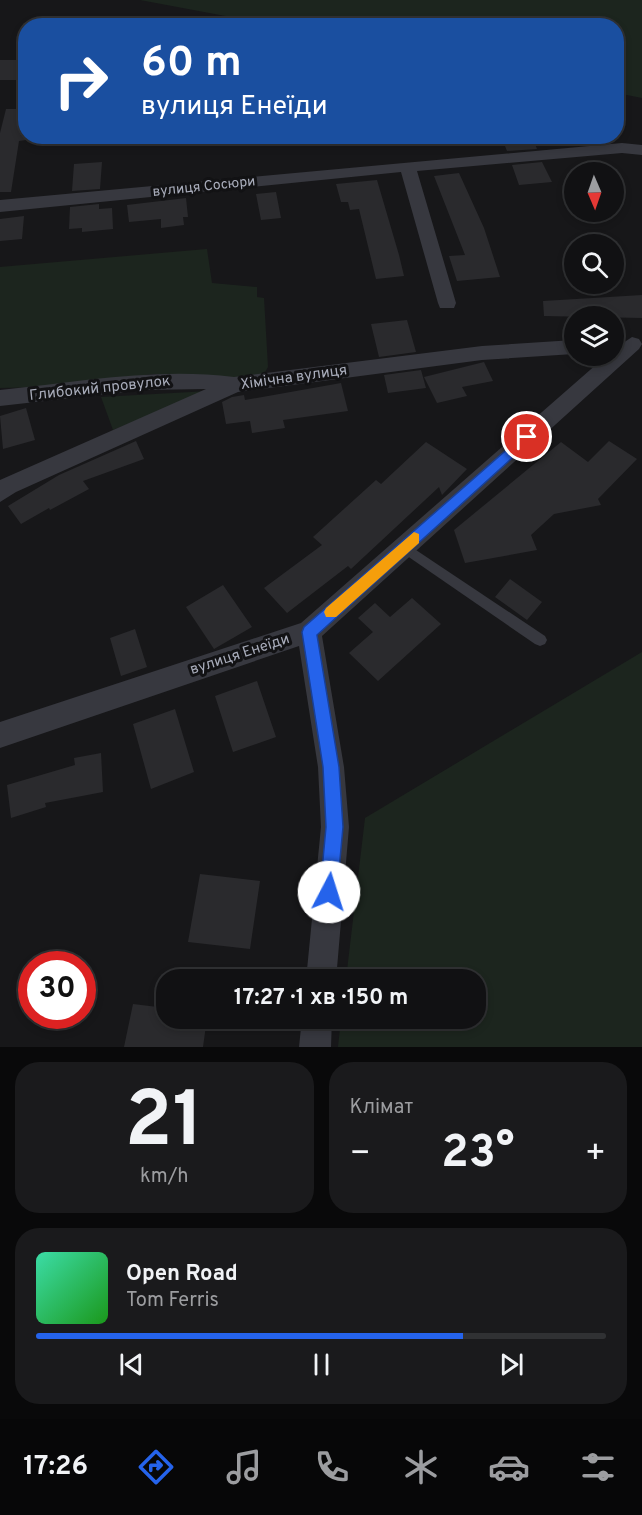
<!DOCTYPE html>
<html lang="uk">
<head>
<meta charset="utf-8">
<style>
  :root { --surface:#111113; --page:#1a1a1c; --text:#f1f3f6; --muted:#9c9da0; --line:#303133; --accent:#2563eb }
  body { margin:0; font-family:Overpass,sans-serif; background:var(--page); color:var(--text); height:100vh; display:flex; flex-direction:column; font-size:22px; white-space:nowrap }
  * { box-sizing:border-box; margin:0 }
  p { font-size:20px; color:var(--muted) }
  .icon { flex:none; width:33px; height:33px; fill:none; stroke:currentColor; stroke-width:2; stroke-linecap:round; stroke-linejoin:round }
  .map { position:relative; height:1047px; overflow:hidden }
  .sheet { display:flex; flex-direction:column; gap:15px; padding:15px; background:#09090a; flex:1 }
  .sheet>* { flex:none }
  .hud { position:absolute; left:18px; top:18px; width:606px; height:126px; border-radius:24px; box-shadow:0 3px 9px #0003,0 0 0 2px var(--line); background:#1a4fa0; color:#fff; overflow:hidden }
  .needle { width:39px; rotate:178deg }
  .controls { position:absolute; left:564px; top:162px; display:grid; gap:12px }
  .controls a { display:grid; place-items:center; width:60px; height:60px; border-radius:50%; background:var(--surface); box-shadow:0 3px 9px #0003,0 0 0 2px var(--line); font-size:30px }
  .speed { position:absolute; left:18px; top:951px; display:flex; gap:12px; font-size:30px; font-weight:700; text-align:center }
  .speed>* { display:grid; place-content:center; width:78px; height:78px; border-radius:50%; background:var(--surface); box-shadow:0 3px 9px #0003,0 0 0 2px var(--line); line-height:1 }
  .speed .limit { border:9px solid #d22; background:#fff; color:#111 }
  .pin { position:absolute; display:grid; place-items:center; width:51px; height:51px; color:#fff; margin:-26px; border:3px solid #fff; border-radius:50%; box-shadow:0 2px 6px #0007 }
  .me { position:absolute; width:66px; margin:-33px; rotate:5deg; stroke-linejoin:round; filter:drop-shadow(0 0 4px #0008) }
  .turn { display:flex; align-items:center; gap:21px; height:126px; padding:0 24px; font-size:27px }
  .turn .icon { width:78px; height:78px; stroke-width:2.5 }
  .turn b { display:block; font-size:42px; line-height:51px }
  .big { font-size:45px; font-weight:700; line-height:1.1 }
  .sheet .card { flex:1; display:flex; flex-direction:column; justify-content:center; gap:9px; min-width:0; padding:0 21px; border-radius:24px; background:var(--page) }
  .sheet .dial { align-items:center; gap:0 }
  .dial b { font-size:78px; line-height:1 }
  .song { display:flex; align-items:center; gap:18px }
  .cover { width:72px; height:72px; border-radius:9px; background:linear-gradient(135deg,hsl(160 70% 55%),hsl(120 70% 35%)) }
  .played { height:6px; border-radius:3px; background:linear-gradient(90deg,var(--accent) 75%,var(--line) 75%) }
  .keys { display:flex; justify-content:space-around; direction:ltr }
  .heat { display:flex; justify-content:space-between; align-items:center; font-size:33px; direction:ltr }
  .sheet .tiles { flex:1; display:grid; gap:15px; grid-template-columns:1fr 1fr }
  .card:last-child { grid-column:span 2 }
  .trip { position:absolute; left:156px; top:969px; width:330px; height:60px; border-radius:24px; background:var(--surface); box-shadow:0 3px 9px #0003,0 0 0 2px var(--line); font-weight:700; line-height:60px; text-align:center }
  .dock { display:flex; height:96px; justify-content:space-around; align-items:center; background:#070708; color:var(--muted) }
  .dock .icon { width:42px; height:42px }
  .dock .on { color:var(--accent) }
  .dock b { font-size:27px; color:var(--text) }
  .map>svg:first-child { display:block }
  .green { fill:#1c251e }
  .building { fill:#2a2a2d }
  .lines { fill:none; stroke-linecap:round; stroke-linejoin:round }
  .service { fill:#37383f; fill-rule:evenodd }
  .minor { fill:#37383f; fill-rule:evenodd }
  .route { fill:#2563eb; stroke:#184099; stroke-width:1.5 }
  .slow { fill:#f59e0b }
  .labels { text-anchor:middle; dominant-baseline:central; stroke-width:6; stroke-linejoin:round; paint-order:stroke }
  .far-street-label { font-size:14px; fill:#a8acba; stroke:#121214 }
  .street-label { font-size:15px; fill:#a8acba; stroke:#121214 }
</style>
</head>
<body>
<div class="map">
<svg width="642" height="1047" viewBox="0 0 642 1047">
  <rect width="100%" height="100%" fill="#171719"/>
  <!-- green -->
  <path class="green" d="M140,0H642V98L617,93L616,26L273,25Z
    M207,249L212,283L257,287V297L264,298L268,367L264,374L228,379L153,374L44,387L0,388V267Z
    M209,391L113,430L101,397Z
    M642,652V1047H338L341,1019L476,1018V980L346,979L365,818Z"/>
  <!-- building -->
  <path class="building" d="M0,60H24L16,80H0Z
    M6,109H26V140L19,141L11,192H0V133Z
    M501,136H532L537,149L507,151Z
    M102,162L100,189L72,191L74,164Z
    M542,162L552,182L519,185L512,165Z
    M459,173L484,228L500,277L457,281L449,256L465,255L434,176Z
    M377,180L399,255L404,276L376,279L359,209L350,210L348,202H341L336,184Z
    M276,192L281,218L261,220L256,194Z
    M186,198L188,217H183L184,225L161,228V219L129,222L127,205Z
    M99,204V209L112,208L113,229L82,232V228L69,229L70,207Z
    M24,216L22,239L0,241V219Z
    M642,295V318L544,316L543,301Z
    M407,320L416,352L379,357L371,324Z
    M484,362L493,381L462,387L467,396L437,403L424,377Z
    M421,370L426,388L388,393L384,375Z
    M341,383L348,411L283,420L285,428L252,433L250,421L226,424L222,402L232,397L244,395L245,400Z
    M26,408L35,440L3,449L0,416Z
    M136,441L144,459L83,481L89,489L50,510L49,508L21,524L8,506L59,475Z
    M609,441L637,459L598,499L601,505L554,514L531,535L537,550L465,563L454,530L561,442L588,462Z
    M426,442L467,469L442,495L439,487L351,569L348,566L287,613L264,588L322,545L313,537L376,480L381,484Z
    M510,579L542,602L527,620L495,597Z
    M223,585L252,627L214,649L186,607Z
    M412,598L441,624L378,681L349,653L373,632L358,618L375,603L390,617Z
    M135,629L147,667L121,676L110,638Z
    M257,681L276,737L233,752L215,696Z
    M175,709L194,772L151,789L133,724Z
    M101,753L103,792L45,803L46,807L11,818L7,785L75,765L74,758Z
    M200,874L260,881L250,949L188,942Z
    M133,1004L166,1008V1018H207L203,1047H124Z"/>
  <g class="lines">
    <!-- service -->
    <path class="service" d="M404,542L545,636L547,640L545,644L540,646L535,644L400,551L398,547L400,543Z"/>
    <!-- minor -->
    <path class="minor" d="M622,143L642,145V155L622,153L417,171L456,303L454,308H440L438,303L401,172L0,212V200Z
      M632,337L639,339L642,344L639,349L322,636L344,767L349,827L336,980H306L321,827L318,767L299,646L0,748V722L301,623L606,356H614V349Z
      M574,340V354L482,360L238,392L16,492L0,502V480L206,389L143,390L0,406V390C78,382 157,367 234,377L482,346Z
      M302,1018H332L331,1047H299Z"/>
  </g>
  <!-- route -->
  <path class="route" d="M527,432L533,437L531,441L317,635L339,767L343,827L337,892L335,899L329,901L323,899L320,892L326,827L323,767L302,632L304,627Z"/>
  <!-- slow -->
  <path class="slow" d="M414,532L419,534V543L336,617H326L324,612L326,608Z"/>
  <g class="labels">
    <!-- far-street labels -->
    <g class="far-street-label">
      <text transform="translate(204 187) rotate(-6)">вулиця Сосюри</text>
    </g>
    <!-- street labels -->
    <g class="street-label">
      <text transform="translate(294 378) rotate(-8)">Хімічна вулиця</text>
      <text transform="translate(100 389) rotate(-6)">Глибокий провулок</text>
      <text transform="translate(240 655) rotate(-18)">вулиця Енеїди</text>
    </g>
  </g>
</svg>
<div class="controls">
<a><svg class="needle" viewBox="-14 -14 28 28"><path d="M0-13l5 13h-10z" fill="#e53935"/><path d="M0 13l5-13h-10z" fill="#9c9da0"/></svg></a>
<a><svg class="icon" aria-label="search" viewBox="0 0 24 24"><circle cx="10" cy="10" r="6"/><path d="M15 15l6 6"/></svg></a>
<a><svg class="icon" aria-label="layers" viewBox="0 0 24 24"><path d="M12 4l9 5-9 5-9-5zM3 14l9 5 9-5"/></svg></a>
</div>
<div class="speed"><div class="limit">30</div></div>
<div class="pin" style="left:527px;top:437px;background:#d93025"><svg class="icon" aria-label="arrive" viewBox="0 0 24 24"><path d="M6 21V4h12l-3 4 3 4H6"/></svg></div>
<svg class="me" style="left:329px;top:892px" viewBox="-20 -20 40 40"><circle r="19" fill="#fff"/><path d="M0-13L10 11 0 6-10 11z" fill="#2563eb"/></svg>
<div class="trip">17:27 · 1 хв · 150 m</div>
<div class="hud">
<div class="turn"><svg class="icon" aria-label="right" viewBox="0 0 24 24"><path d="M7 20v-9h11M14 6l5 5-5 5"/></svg><div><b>60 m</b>вулиця Енеїди</div></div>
</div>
</div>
<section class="sheet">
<div class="tiles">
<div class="card dial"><b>21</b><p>km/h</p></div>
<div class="card"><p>Клімат</p>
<div class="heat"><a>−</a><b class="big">23°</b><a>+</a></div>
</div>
<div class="card">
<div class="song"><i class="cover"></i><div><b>Open Road</b><p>Tom Ferris</p></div></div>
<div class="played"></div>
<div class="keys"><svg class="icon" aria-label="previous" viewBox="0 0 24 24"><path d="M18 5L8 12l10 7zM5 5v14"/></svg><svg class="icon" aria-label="pause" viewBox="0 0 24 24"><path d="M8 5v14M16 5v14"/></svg><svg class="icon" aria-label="next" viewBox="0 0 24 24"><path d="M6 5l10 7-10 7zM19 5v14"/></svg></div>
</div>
</div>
</section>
<nav class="dock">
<b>17:26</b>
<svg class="icon on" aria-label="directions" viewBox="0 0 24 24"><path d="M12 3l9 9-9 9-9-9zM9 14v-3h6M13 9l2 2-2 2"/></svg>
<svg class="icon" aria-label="music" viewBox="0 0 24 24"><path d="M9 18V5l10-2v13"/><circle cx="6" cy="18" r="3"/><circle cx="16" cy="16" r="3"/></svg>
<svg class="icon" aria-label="phone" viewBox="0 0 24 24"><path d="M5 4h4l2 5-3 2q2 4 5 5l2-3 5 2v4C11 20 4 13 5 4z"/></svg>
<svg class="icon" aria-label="climate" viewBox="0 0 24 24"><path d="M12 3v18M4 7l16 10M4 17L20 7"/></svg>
<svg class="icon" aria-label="car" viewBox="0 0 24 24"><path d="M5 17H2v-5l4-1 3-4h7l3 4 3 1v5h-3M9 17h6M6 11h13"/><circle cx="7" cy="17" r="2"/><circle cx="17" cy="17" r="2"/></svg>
<svg class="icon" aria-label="filters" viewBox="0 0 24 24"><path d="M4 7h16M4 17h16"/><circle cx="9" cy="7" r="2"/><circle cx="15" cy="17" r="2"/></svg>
</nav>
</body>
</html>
